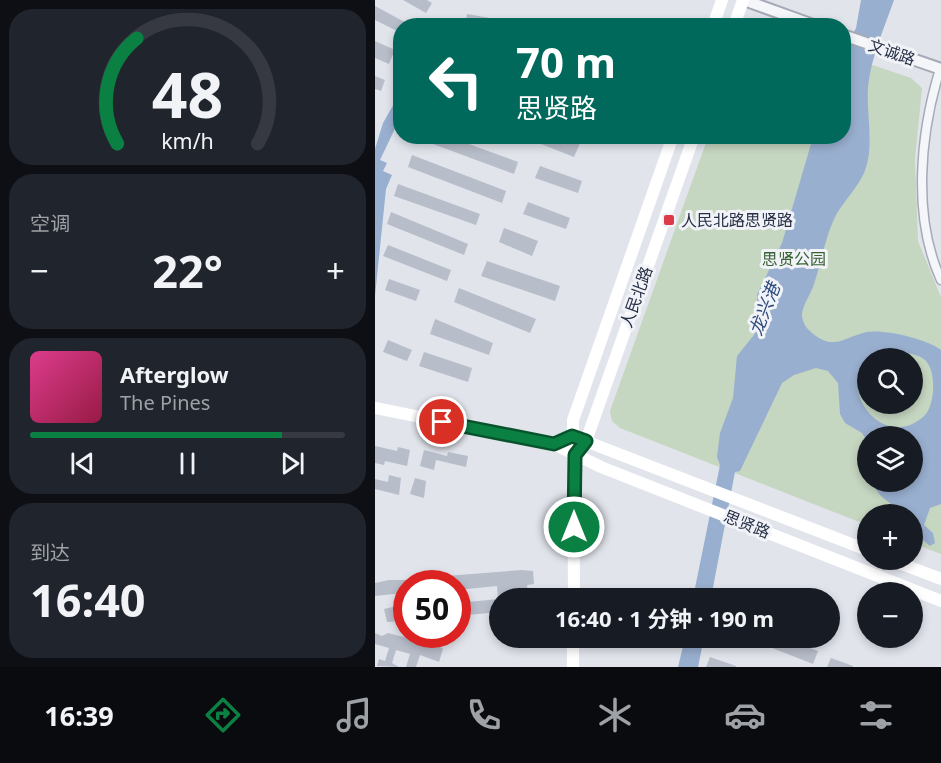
<!DOCTYPE html>
<html lang="zh">
<head>
<meta charset="utf-8">
<style>
  :root { --surface:#171b24; --page:#20242c; --text:#f1f3f6; --muted:#9ea1a6; --line:#363941; --accent:#0b8043 }
  body { margin:0; font-family:"Noto Sans","Noto Sans SC",sans-serif; background:var(--page); color:var(--text); height:100vh; display:flex; flex-direction:column; font-size:22px; white-space:nowrap }
  * { box-sizing:border-box; margin:0 }
  p { font-size:20px; color:var(--muted) }
  .icon { flex:none; width:33px; height:33px; fill:none; stroke:currentColor; stroke-width:2; stroke-linecap:round; stroke-linejoin:round }
  .map { position:relative; flex:1; overflow:hidden }
  .details { display:flex; flex-direction:column; gap:9px; padding:9px; background:#0d0f14; width:375px }
  .details>* { flex:none }
  .banner { position:absolute; left:18px; top:18px; width:458px; height:126px; border-radius:24px; box-shadow:0 3px 9px #0003; background:#00695c; color:#fff; overflow:hidden }
  .buttons { position:absolute; left:482px; top:348px; display:grid; gap:12px }
  .buttons a { display:grid; place-items:center; width:66px; height:66px; border-radius:50%; background:var(--surface); box-shadow:0 3px 9px #0003; font-size:30px }
  .speed { position:absolute; left:18px; top:570px; display:flex; gap:12px; font-size:30px; font-weight:700; text-align:center }
  .speed>* { display:grid; place-content:center; width:78px; height:78px; border-radius:50%; background:var(--surface); box-shadow:0 3px 9px #0003; line-height:1 }
  .speed .limit { border:9px solid #d22; background:#fff; color:#111 }
  .pin { position:absolute; display:grid; place-items:center; width:51px; height:51px; color:#fff; margin:-26px; border:3px solid #fff; border-radius:50%; box-shadow:0 2px 6px #0007 }
  .me { position:absolute; width:66px; margin:-33px; rotate:0deg; stroke-linejoin:round; filter:drop-shadow(0 0 4px #0008) }
  .turn { display:flex; align-items:center; gap:21px; height:126px; padding:0 24px; font-size:27px }
  .turn .icon { width:78px; height:78px; stroke-width:2.5 }
  .turn b { display:block; font-size:42px; line-height:51px }
  .big { font-size:45px; font-weight:700; line-height:1.1 }
  .details .tile { flex:1; display:flex; flex-direction:column; justify-content:center; gap:9px; min-width:0; padding:0 21px; border-radius:24px; background:var(--page) }
  .details .dial { align-items:center; gap:0 }
  .dial svg { height:156px; overflow:visible; fill:none; stroke:var(--line); stroke-width:7; stroke-linecap:round; text-anchor:middle }
  .dial text { fill:var(--text); stroke:none }
  .song { display:flex; align-items:center; gap:18px }
  .cover { width:72px; height:72px; border-radius:9px; background:linear-gradient(135deg,hsl(330 70% 55%),hsl(340 70% 35%)) }
  .played { height:6px; border-radius:3px; background:linear-gradient(90deg,var(--accent) 80%,var(--line) 80%) }
  .keys { display:flex; justify-content:space-around; direction:ltr }
  .heat { display:flex; justify-content:space-between; align-items:center; font-size:33px; direction:ltr }
  .trip { position:absolute; left:114px; top:588px; width:351px; height:60px; border-radius:30px; background:var(--surface); box-shadow:0 3px 9px #0003; font-weight:700; line-height:60px; text-align:center }
  .tab-bar { display:flex; height:96px; justify-content:space-around; align-items:center; background:#090b0e; color:var(--muted) }
  .tab-bar .icon { width:42px; height:42px }
  .tab-bar .current { color:var(--accent) }
  .tab-bar b { font-size:27px; color:var(--text) }
  main { display:flex; flex:1; min-height:0 }
  .map>svg:first-child { display:block }
  .green { fill:#c5d6c1; fill-rule:evenodd }
  .water { fill:#99afcf; fill-rule:evenodd }
  .building { fill:#b8bdca }
  .lines { fill:none; stroke-linecap:round; stroke-linejoin:round }
  .minor-casing { stroke:#a5aab6; stroke-width:11 }
  .tertiary-casing { stroke:#a5aab6; stroke-width:14 }
  .minor { stroke:#f4f6f9; stroke-width:8 }
  .tertiary { stroke:#f4f6f9; stroke-width:10 }
  .secondary { stroke:#fff; stroke-width:12 }
  .route-casing { stroke:#07532c; stroke-width:15 }
  .route { stroke:#0b8043; stroke-width:10 }
  .poi-dot { fill:#dc3a48; stroke:#f1f3f8; stroke-width:2 }
  .labels { text-anchor:middle; dominant-baseline:central; stroke-width:6; stroke-linejoin:round; paint-order:stroke }
  .street-label { font-size:16px; fill:#273045; stroke:#f1f3f8 }
  .poi-label { font-size:16px; fill:#273045; stroke:#f1f3f8; text-anchor:start }
  .park-label { font-size:16px; fill:#396233; stroke:#f1f3f8 }
  .water-label { font-size:18px; font-style:italic; fill:#2d4b7d; stroke:#f1f3f8 }
</style>
</head>
<body>
<main>
<section class="details">
<div class="tile dial"><svg viewBox="0 0 100 80">
<path d="M14 69A42 42 0 1 1 86 69"/>
<path d="M14 69A42 42 0 0 1 24 15" stroke="#0b8043"/>
<text x="50" y="56" font-size="32" font-weight="700">48</text>
<text x="50" y="72" font-size="11">km/h</text>
</svg></div>
<div class="tile"><p>空调</p>
<div class="heat"><a>−</a><b class="big">22°</b><a>+</a></div>
</div>
<div class="tile">
<div class="song"><i class="cover"></i><div><b>Afterglow</b><p>The Pines</p></div></div>
<div class="played"></div>
<div class="keys"><svg class="icon" aria-label="previous" viewBox="0 0 24 24"><path d="M18 5L8 12l10 7zM5 5v14"/></svg><svg class="icon" aria-label="pause" viewBox="0 0 24 24"><path d="M8 5v14M16 5v14"/></svg><svg class="icon" aria-label="next" viewBox="0 0 24 24"><path d="M6 5l10 7-10 7zM19 5v14"/></svg></div>
</div>
<div class="tile"><p>到达</p><b class="big">16:40</b></div>
</section>
<div class="map">
<svg width="566" height="667" viewBox="0 0 566 667">
  <rect width="100%" height="100%" fill="#e1e4eb"/>
  <!-- green -->
  <path class="green" d="M468,55L536,78L547,88L540,159L543,241L566,297V554L537,543V514H492V525L245,428L237,421L235,411L333,137L468,136ZM492,358H537V404H492ZM492,436H537V482H492Z"/>
  <!-- water -->
  <path class="water" d="M486,0H519C509,29 496,57 493,87C491,115 500,147 489,173C482,188 469,201 461,215C450,237 447,261 439,284C436,294 428,304 427,314C427,322 431,328 437,333C459,352 471,336 492,332C510,329 552,339 566,350V504L555,508L549,525L558,533L560,543L555,546L537,531V514H526L528,511C517,504 500,496 499,482H537V436H492V441L487,433L470,423L465,414L463,383L453,371L441,368L419,375L407,383L365,471L360,472L336,598H318L345,465L342,457L345,433L358,398L362,356L379,335L383,324L382,295L407,243L438,137L468,136V54L481,28ZM505,350C518,352 540,351 550,360C562,371 560,406 549,416C506,456 451,378 505,350Z
    M25,93V118L5,160L12,163L8,171L17,175L11,189L0,296V149L8,123Z
    M310,638H329L323,667H303Z"/>
  <!-- building -->
  <path class="building" d="M28,0H52L57,3L51,13Z
    M0,6L37,26H26V33L0,20Z
    M92,14L138,22L137,26H90Z
    M0,41L20,50L14,64L0,58Z
    M0,76L10,80L6,91L0,89Z
    M72,136L143,162L139,174L39,137Z
    M168,136H189L205,143L199,157L166,144Z
    M37,155L131,191L127,203L33,167Z
    M165,166L207,181L203,193L160,178Z
    M23,184L105,214L101,225L19,196Z
    M153,202L195,218L191,229L148,214Z
    M16,212L93,244L89,255L12,224Z
    M129,228L163,241L157,256L124,242Z
    M13,245L76,270L72,281L8,256Z
    M112,261L185,286L180,301L106,276Z
    M14,279L45,290L41,301L10,290Z
    M84,288L161,319L155,333L79,302Z
    M60,319L118,343L114,355L55,334Z
    M13,340L37,350L32,361L8,352Z
    M49,352L97,368L93,382L44,366Z
    M0,446L22,451L23,447L35,450L32,466L10,461L9,465L0,463Z
    M49,450L72,456L73,452L93,456L91,467L61,460L59,470L45,466Z
    M14,475L26,478L24,495L0,489V479L13,482Z
    M40,478L51,481L49,498L35,494Z
    M146,570L158,571L159,584L152,585L153,598H123L122,586L82,590V584H53L52,579L58,577Z
    M14,580H32V588H27L28,593L0,596V583Z
    M124,599V612L82,616V603Z
    M22,606L27,607L28,621L12,622L9,609Z
    M0,633L7,636L13,633L64,646L68,649L64,662L45,655L41,667H31L35,654L21,650L17,663L24,667L2,666L4,659L10,661L14,648L0,644Z
    M372,638H408L443,651L438,664Z
    M335,657L361,666V667H331Z
    M456,658L478,666V667H452Z"/>
  <g class="lines">
    <defs>
      <path id="minor" d="M565,69C545,134 537,217 566,280"/>
      <path id="tertiary" d="M369,0L441,26
        M468,35L566,69"/>
    </defs>
    <!-- minor casing -->
    <use href="#minor" class="minor-casing"/>
    <!-- tertiary casing -->
    <use href="#tertiary" class="tertiary-casing"/>
    <!-- minor -->
    <use href="#minor" class="minor"/>
    <!-- tertiary -->
    <use href="#tertiary" class="tertiary"/>
    <!-- secondary -->
    <path class="secondary" d="M338,26L347,0
      M359,26L368,0
      M0,408L179,444L226,467L566,601
      M205,439L492,550
      M200,455L211,441L319,136
      M516,560L566,579
      M199,598L198,420L298,136
      M198,667V638"/>
  </g>
  <g class="lines">
    <defs>
      <path id="route" d="M67,422L179,444L197,436L211,441L200,455L199,527"/>
    </defs>
    <!-- route casing -->
    <use href="#route" class="route-casing"/>
    <!-- route -->
    <use href="#route" class="route"/>
  </g>
  <!-- markers -->
  <rect class="poi-dot" x="288" y="214" width="12" height="12" rx="3"/>
  <g class="labels">
    <!-- street labels -->
    <g class="street-label">
      <text transform="translate(517 52) rotate(19)">文诚路</text>
      <text transform="translate(261 297) rotate(-70)">人民北路</text>
      <text transform="translate(372 524) rotate(22)">思贤路</text>
    </g>
    <!-- poi labels -->
    <g class="poi-label">
      <text x="306" y="220">人民北路思贤路</text>
    </g>
    <!-- park labels -->
    <g class="park-label">
      <text x="419" y="259">思贤公园</text>
    </g>
    <!-- water labels -->
    <g class="water-label">
      <text transform="translate(389 309) rotate(-69)">龙兴港</text>
    </g>
  </g>
</svg>
<div class="buttons">
<a><svg class="icon" aria-label="search" viewBox="0 0 24 24"><circle cx="10" cy="10" r="6"/><path d="M15 15l6 6"/></svg></a>
<a><svg class="icon" aria-label="layers" viewBox="0 0 24 24"><path d="M12 4l9 5-9 5-9-5zM3 14l9 5 9-5"/></svg></a>
<a>+</a>
<a>−</a>
</div>
<div class="speed"><div class="limit">50</div></div>
<div class="pin" style="left:67px;top:422px;background:#d93025"><svg class="icon" aria-label="arrive" viewBox="0 0 24 24"><path d="M6 21V4h12l-3 4 3 4H6"/></svg></div>
<svg class="me" style="left:199px;top:527px" viewBox="-20 -20 40 40"><circle r="17" fill="#0b8043" stroke="#fff" stroke-width="3"/><path d="M0-11L8 9 0 5-8 9z" fill="#fff"/></svg>
<div class="trip">16:40 · 1 分钟 · 190 m</div>
<div class="banner">
<div class="turn"><svg class="icon" aria-label="left" viewBox="0 0 24 24"><path d="M17 20v-9H6M10 6l-5 5 5 5"/></svg><div><b>70 m</b>思贤路</div></div>
</div>
</div>
</main>
<nav class="tab-bar">
<b>16:39</b>
<svg class="icon current" aria-label="directions" viewBox="0 0 24 24"><path d="M12 3l9 9-9 9-9-9zM9 14v-3h6M13 9l2 2-2 2"/></svg>
<svg class="icon" aria-label="music" viewBox="0 0 24 24"><path d="M9 18V5l10-2v13"/><circle cx="6" cy="18" r="3"/><circle cx="16" cy="16" r="3"/></svg>
<svg class="icon" aria-label="phone" viewBox="0 0 24 24"><path d="M5 4h4l2 5-3 2q2 4 5 5l2-3 5 2v4C11 20 4 13 5 4z"/></svg>
<svg class="icon" aria-label="climate" viewBox="0 0 24 24"><path d="M12 3v18M4 7l16 10M4 17L20 7"/></svg>
<svg class="icon" aria-label="car" viewBox="0 0 24 24"><path d="M5 17H2v-5l4-1 3-4h7l3 4 3 1v5h-3M9 17h6M6 11h13"/><circle cx="7" cy="17" r="2"/><circle cx="17" cy="17" r="2"/></svg>
<svg class="icon" aria-label="filters" viewBox="0 0 24 24"><path d="M4 7h16M4 17h16"/><circle cx="9" cy="7" r="2"/><circle cx="15" cy="17" r="2"/></svg>
</nav>
</body>
</html>
